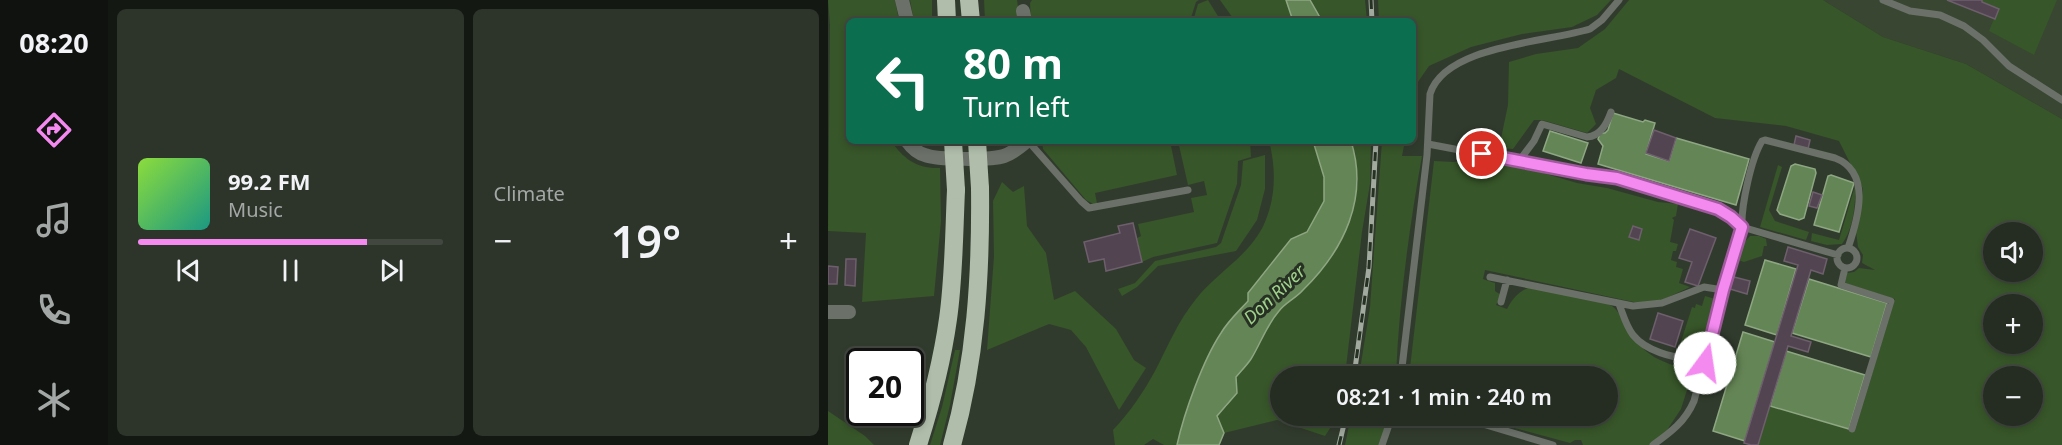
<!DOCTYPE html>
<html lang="en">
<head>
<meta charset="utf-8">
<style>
  :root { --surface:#252c22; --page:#2d342a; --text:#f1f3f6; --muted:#a3a7a5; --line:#424840; --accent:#f489f0 }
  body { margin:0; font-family:"Noto Sans",sans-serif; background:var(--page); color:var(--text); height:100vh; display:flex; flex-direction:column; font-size:22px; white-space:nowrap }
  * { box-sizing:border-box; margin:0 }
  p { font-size:20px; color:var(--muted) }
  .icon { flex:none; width:33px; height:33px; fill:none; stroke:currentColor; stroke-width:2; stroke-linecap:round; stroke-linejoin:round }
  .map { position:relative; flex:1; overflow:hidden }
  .side { display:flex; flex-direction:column; gap:9px; padding:9px; background:#141813; width:720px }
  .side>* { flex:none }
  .top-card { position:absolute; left:18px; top:18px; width:570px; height:126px; border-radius:9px; box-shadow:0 3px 9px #0003,0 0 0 2px var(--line); background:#0b6e4f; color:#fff; overflow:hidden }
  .buttons { position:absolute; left:1155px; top:222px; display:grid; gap:12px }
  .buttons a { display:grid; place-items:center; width:60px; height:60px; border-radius:50%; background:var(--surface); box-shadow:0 3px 9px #0003,0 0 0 2px var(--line); font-size:30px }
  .speed { position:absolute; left:18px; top:348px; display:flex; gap:12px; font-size:30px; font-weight:700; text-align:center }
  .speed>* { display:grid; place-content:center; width:78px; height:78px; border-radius:50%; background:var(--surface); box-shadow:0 3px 9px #0003,0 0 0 2px var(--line); line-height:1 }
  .speed .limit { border:3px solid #111; border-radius:9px; background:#fff; color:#111 }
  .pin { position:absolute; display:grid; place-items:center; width:51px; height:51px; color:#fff; margin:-26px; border:3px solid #fff; border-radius:50%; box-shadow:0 2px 6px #0007 }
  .me { position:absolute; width:66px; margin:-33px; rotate:14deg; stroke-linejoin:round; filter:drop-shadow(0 0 4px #0008) }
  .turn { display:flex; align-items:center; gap:21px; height:126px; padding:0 18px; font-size:27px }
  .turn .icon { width:78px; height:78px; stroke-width:2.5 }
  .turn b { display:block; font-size:42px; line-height:51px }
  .big { font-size:45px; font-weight:600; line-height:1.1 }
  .side .tile { flex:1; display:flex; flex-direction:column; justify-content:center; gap:9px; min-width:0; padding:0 21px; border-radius:9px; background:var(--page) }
  .song { display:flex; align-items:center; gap:18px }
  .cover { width:72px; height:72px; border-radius:9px; background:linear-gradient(135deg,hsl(90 70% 55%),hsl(170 70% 35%)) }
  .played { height:6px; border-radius:3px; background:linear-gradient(90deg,var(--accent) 75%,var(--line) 75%) }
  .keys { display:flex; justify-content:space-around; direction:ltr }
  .heat { display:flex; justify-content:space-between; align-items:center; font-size:33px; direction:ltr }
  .side .tiles { flex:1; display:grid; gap:9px; grid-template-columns:repeat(2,1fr) }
  .trip { position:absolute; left:442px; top:366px; width:348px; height:60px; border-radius:30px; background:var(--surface); box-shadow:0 3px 9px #0003,0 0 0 2px var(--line); font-weight:600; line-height:60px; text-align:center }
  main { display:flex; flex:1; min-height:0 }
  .tabs { display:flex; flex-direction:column; width:108px; justify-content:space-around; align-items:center; background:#0f120e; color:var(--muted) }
  .tabs .icon { width:42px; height:42px }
  .tabs .current { color:var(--accent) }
  .tabs b { font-size:27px; color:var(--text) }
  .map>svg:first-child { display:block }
  .built { fill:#384632 }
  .green { fill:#375629; fill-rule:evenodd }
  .water { fill:#648555; stroke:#8ea783; stroke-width:1.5 }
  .building { fill:#534451; stroke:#6e5f6d; stroke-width:1.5 }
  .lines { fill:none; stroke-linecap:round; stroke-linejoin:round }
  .lane { stroke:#6b7069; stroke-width:7 }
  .street { stroke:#6b7069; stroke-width:14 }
  .highway { stroke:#b0bdab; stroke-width:18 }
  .rail-casing { stroke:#a2aa9f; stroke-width:5 }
  .rail { stroke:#273123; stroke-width:3; stroke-dasharray:9; stroke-linecap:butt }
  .highway-bridge { stroke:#b0bdab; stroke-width:18 }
  .route-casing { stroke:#9f599c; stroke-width:15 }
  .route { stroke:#f489f0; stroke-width:10 }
  .labels { text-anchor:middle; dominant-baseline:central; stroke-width:6; stroke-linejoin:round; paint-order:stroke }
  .water-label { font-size:18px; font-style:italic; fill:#a0d28b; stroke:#273123 }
</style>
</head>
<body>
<main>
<nav class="tabs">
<b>08:20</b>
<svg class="icon current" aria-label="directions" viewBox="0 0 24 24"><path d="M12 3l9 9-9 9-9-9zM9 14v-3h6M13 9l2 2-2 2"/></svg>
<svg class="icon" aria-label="music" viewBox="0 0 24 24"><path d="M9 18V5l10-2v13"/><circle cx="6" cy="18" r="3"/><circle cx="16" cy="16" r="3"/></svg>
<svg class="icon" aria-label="phone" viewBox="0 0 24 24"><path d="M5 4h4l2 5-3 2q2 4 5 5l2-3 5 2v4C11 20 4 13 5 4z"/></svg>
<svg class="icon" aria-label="climate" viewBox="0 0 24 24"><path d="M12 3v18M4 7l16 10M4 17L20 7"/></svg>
</nav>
<section class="side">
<div class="tiles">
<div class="tile">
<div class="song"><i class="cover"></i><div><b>99.2 FM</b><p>Music</p></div></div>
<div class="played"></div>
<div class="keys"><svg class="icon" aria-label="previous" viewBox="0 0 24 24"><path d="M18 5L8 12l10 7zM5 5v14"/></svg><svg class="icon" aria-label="pause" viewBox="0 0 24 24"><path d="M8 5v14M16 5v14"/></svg><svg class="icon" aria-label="next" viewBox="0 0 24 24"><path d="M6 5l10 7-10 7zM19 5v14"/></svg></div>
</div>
<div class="tile"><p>Climate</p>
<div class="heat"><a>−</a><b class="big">19°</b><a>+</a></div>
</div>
</div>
</section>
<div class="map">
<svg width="1234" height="445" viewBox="0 0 1234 445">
  <rect width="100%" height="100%" fill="#313b2d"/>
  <!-- built -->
  <path class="built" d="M995,0H1234V119L1138,64L1055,37Z"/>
  <!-- green -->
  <path class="green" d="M0,0H67L71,21H21V141H63C76,159 89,169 112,168L113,221L106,296L34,302L38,233L0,231L2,25Z
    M82,0H104V21H86Z
    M156,0H189L192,21H157Z
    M204,0H371L368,2L362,21H203L202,3Z
    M380,0L393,21H365L370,4Z
    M392,0H458L465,21H407Z
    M482,0H537L539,21H494Z
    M550,0H783L769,15L744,27L694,34L643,47L601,66L585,89V21H551Z
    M801,0H995L1055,37L1138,64L1234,119V445H930L942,406L1027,431L1067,299L1017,283L1019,273L1026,272L1031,268L1047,270L1034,263L1035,255L1030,247L1028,231L1035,189L1011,141L958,126L887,118L791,69L788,78L768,90L762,108L768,124L759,133L714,120H706L685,149L671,148L680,105L681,62L708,54L750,48L777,29ZM1166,232H1204V272H1166ZM1166,304H1204V344H1166ZM1166,376H1204V416H1166Z
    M1154,0H1229L1206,55L1161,31L1170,9L1154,2Z
    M214,141H342L349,175L267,193L269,203L267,205L258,200L215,149Z
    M350,141H422L423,157L410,161L409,184L389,243L325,257L314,262L309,238L313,236L310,224L366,212L363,198L379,195L376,181L360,185Z
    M441,141H485L496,179V201L479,232L463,239L420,301L394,331L386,343L362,401L349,445H336L325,439L316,445H287L285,430C302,412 315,393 327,371C340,346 350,321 368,299C389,272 423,255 437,222C448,196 448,168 441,141Z
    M523,141H543L542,184L534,232L517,376H453V416H510L497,436L449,420L396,433L389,416L399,406L408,377L423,360L432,339L442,323L452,310L474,291L501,261L524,216L530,182L527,152Z
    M554,141H577L574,156H594C581,229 571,303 568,376H531L542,307Z
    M437,155V189L429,220L408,251L330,266L309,287L294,296L290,289L307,283L327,261L388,247L393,243L413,185L415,161Z
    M657,159L706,169L715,173L749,183L779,188L830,202L850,204L848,216L844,218L846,220L842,242L850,244L848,251H845L843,260L849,262L848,267L855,269L851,283L862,287L832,301L810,303L657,270L655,279L667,283V291L673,295L668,305L679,309C685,298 690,292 702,287C716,290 776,300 784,306C793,313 797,325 803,333C819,359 837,363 865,371L853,409L839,430L821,445H755L753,440H747L742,443L642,416H780V376H583L582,368L606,161L626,162L630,161L652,168Z
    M950,165L954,167L941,210L947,221L981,232L978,240L932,227Z
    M174,182L185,192L196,186L199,226L218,253L226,300L247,291L288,329L306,360L318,368L291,410L258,347L243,330L221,324L159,350L166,256L165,201Z
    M1027,186C1028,205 1025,229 1014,244L999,245L983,241L984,233L1011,240Z
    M922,236H931L938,239L939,246H936L934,256L916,262L910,260L914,245Z
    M877,296L887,299L871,354L853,349L852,345L864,307L867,308L868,304L874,306Z
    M127,350H132L122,405L112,445H102L114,407Z
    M0,411L37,436L46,445H0Z
    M523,416H562L554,445H517Z"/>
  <!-- water -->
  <path class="water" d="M458,0H482L494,21H465Z
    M785,113L815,122L817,120L827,123L818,154L841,161L848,138L921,159L908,205L770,164L775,146L770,139L772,133H777L780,130Z
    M722,131L760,143L753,163L715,151Z
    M485,141H523C541,198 516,250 475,290C468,298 457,303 451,311C438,326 433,343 423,359C419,365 413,371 408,377L409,393L389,416L396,433L391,445H349C356,413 375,360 393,333C400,321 411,311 420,301V293L463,239L479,232L496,201V177Z
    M967,164L987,169L988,173L976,218L971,220L952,214L949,210L963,166Z
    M1003,175L1026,183L1011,232L986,225L1000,176Z
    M937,260L968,269L949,335L917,325Z
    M981,279L1059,303L1043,357L964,333Z
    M915,332L947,342L917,441L885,431Z
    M958,351L1037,375L1021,429L942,406Z"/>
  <!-- building -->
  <path class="building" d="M1119,0H1154V2L1171,9L1167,19Z
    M826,130L848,138L841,161L818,153Z
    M968,136L982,140L980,149L966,145Z
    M985,192L994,195L989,208L981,206Z
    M305,223L314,262L278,271L276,259L261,262L256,242L292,233L290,226Z
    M805,226L814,229L811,240L801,237Z
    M862,229L888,238L870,286L857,282L864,262L851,258Z
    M960,247L999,259L995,274L983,270L963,336L983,342L980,352L960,346L930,445H923L916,443L970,265L956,261Z
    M18,259H28L27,286L17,285Z
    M0,266L10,267L9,284H0Z
    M906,277L922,281L919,294L902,289Z
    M830,313L855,321L847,347L822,339Z"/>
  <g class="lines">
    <!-- lane -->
    <path class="lane" d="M1055,0L1082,11L1112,15L1136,26L1155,40L1181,66L1234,100
      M200,141L253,201L261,208L360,190
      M600,144L758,174L789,178L890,209L903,217L914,227L895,290L866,401C857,422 843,432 825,445
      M691,161L706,141L714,124L759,137C773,136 779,123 783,112
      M1009 258a10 10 0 1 1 20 0a10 10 0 1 1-20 0Z
      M1010,255L914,227C913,206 923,159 934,141L937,140L1007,158C1044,172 1030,219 1020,248
      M1017,268L1013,285L1063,301L1024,429
      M662,277L805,306L834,303L876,287L895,290
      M673,302L679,280
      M791,304C795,314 798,326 805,335C821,355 854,358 877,363
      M573,376L599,155L602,94C617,45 721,42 762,29L774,20L791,0
      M628,416L725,445
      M554,445L564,416"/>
    <!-- street -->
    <path class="street" d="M74,0L79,21
      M195,11L197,21
      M79,141C84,148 89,153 97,155C109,160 164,160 176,156C185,153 192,147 199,141
      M0,312H21"/>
    <!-- highway -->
    <path class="highway" d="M118,0L119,21
      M141,0L143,21
      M90,445C103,404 114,362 120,319C126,277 126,233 128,190
      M124,445C148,361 153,274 152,188"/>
    <defs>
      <path id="rail" d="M543,0L544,21
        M526,376L541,267L548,141
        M511,445L518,416"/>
    </defs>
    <!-- rail casing -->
    <use href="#rail" class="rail-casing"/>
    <!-- rail -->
    <use href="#rail" class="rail"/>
    <!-- highway-bridge -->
    <path class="highway-bridge" d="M125,141L128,190
      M149,141L152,188"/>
  </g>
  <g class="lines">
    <defs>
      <path id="route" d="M654,154L758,174L789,178L890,209L903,217L914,227L895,290L877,363"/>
    </defs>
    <!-- route casing -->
    <use href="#route" class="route-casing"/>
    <!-- route -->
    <use href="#route" class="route"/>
  </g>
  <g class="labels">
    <!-- water labels -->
    <g class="water-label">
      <text transform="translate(446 294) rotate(-43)">Don River</text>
    </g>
  </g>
</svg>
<div class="buttons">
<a><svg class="icon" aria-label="sound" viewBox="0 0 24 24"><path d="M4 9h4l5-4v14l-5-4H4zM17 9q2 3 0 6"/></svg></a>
<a>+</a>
<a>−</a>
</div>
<div class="speed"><div class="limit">20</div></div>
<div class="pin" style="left:654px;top:154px;background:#d93025"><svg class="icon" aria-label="arrive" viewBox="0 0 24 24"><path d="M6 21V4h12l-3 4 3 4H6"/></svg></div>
<svg class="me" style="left:877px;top:363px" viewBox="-20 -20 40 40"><circle r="19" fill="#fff"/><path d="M0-13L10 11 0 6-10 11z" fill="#f489f0"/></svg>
<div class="trip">08:21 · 1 min · 240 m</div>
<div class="top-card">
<div class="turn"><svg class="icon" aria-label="left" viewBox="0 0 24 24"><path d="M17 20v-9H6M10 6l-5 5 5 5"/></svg><div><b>80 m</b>Turn left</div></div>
</div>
</div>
</main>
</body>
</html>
